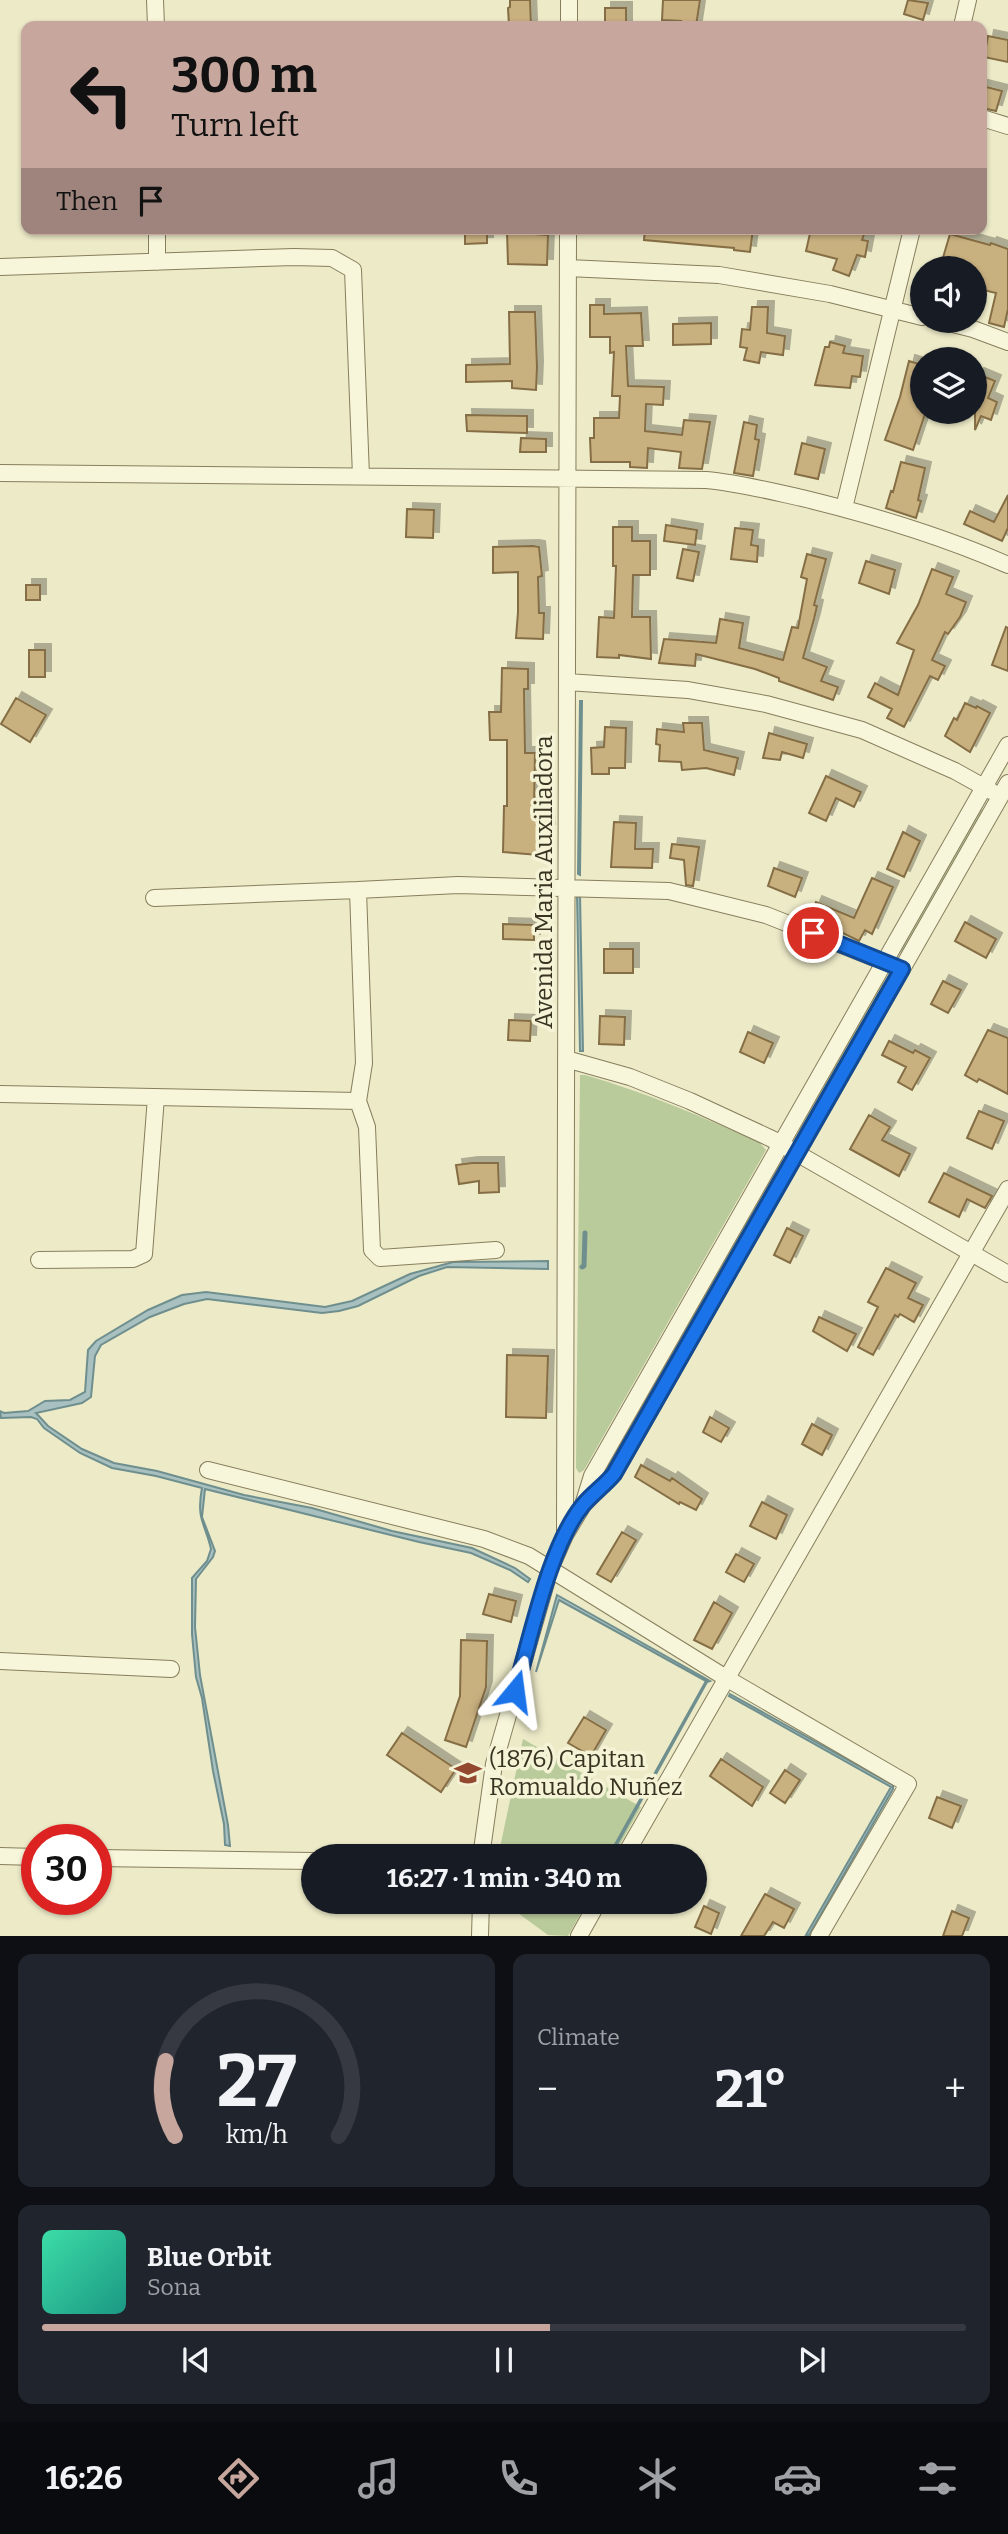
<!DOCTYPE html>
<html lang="en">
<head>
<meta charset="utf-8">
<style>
  :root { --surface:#171b24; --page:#20242c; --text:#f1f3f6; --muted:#9ea1a6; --line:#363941; --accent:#c7a69d }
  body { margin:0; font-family:Bitter,serif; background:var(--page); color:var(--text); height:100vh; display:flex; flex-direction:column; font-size:26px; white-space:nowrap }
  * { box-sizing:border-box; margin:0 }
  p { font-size:23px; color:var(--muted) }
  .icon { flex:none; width:38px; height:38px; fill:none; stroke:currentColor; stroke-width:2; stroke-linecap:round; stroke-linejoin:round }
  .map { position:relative; height:1936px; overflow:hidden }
  .details { display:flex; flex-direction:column; gap:18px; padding:18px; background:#0d0f14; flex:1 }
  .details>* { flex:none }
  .banner { position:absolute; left:21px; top:21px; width:966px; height:214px; border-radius:14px; box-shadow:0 2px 5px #0004; background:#c7a69d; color:#111; overflow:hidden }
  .fabs { position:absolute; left:910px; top:256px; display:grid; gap:14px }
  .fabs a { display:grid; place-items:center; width:77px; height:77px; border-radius:50%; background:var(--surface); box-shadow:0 2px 5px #0004; font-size:35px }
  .speed { position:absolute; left:21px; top:1824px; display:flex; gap:14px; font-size:35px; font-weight:700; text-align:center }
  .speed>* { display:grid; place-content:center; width:91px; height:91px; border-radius:50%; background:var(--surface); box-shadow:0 2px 5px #0004; line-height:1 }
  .speed .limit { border:10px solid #d22; background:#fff; color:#111 }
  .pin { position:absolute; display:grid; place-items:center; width:60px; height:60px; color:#fff; margin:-30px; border:4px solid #fff; border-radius:50%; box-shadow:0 2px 7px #0007 }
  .me { position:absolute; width:77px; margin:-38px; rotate:16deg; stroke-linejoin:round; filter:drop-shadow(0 0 5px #0008) }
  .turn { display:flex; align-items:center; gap:24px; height:147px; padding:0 35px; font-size:32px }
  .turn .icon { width:91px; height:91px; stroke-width:2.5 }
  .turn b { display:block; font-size:49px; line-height:60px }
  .then { display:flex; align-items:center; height:66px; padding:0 35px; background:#0003; gap:14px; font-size:26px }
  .big { font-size:52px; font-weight:700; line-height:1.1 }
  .details .card { flex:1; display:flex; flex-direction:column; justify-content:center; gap:10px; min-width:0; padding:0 24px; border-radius:14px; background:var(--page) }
  .details .dial { align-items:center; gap:0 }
  .dial svg { height:182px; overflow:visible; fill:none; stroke:var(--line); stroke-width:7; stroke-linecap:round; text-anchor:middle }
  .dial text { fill:var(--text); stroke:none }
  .song { display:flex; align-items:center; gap:21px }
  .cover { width:84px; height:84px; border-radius:10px; background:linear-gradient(135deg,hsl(160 70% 55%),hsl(170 70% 35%)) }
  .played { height:7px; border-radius:4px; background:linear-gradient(90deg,var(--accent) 55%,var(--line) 55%) }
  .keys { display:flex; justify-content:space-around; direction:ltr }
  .heat { display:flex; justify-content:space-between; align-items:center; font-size:38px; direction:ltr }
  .details .tiles { flex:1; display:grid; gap:18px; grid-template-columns:1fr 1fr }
  .card:last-child { grid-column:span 2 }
  .trip { position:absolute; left:301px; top:1844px; width:406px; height:70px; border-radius:35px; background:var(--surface); box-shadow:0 2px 5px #0004; font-weight:700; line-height:70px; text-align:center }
  .tab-bar { display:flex; height:112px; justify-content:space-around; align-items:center; background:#090b0e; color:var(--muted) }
  .tab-bar .icon { width:49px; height:49px }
  .tab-bar .on { color:var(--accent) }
  .tab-bar b { font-size:32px; color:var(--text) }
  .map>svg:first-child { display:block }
  .grass { fill:#b9ca9b }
  .water { fill:#a8c0bf; stroke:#6f8f8e; stroke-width:2 }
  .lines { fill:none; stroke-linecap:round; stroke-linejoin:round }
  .stream { stroke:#6f8f8e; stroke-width:5 }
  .building { fill:#c8b07f; stroke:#856e44; stroke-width:2; filter:url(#shadow) }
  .street-casing { stroke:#877e5d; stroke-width:18 }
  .street { stroke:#f7f6da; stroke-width:16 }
  .route-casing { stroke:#114b97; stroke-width:18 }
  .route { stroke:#1a73e8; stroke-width:12 }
  .labels { text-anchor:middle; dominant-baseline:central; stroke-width:7; stroke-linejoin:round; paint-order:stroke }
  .street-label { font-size:24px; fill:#383220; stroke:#f4f3d6 }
  .poi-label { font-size:24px; fill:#383220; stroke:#f4f3d6; text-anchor:start }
</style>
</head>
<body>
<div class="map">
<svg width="1008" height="1936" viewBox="0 0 1008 1936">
  <defs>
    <filter id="shadow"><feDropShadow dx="6" dy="-6" stdDeviation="0" flood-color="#0004"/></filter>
  </defs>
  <rect width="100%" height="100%" fill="#eceac7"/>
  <!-- grass -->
  <path class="grass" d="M981,809L983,810L902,953L899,952Z
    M881,981L885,983L801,1131L797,1128Z
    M580,1075H585C645,1092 702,1117 759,1142L766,1150L584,1470L579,1473L576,1468Z
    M781,1159L784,1162L604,1482L598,1481Z
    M523,1739L641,1807L613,1857H498Z
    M503,1902H587L568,1936L548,1935Z"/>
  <!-- water -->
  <path class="water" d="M580,701H582L580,875L578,874Z
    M577,895H580L583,1051H580Z
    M548,1261V1269L447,1267L419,1276L358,1306L339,1311L322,1313L207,1299L184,1304L150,1317L101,1345L95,1356L91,1397L82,1403L36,1413L48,1426L82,1449L114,1463L157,1471L244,1495L312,1508L392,1531L472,1548L515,1568L530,1579L528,1582L510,1570L471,1553L419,1542L205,1489L202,1517L215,1551L213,1557L196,1579L195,1627L200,1675L228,1825L230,1846L225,1845L224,1824L213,1771L202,1698L196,1677L192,1634V1578L207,1561L211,1549C205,1523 196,1519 202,1488L156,1476L112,1468L80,1453L44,1428L37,1419L31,1417L1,1418L0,1411L4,1413L28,1411L45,1401L70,1400L85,1392L88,1350L96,1341L148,1310L182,1295L206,1292L325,1307L352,1301L410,1274L453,1262Z
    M557,1595L710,1681L707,1682L610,1857H608L706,1681L559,1600L536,1672Z
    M730,1694L893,1785V1789L809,1935H806L891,1787L729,1696Z"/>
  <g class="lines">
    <!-- stream -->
    <path class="stream" d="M582,1267L584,1266L585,1233"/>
  </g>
  <!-- building -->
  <path class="building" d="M510,0H530L531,26H509L508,8L510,7Z
    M663,0H700L696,26H681V21L662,20Z
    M908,0L928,3L923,20L904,14Z
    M605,8H626V26H605Z
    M988,36L1008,40V62L984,57Z
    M982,86L1002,91L996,111L982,108Z
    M487,229V243L465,244V230Z
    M645,229H753L750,252L734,250V248L644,240Z
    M811,229H866L862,240L868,241L865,257L857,255L849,276L833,270L837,259L806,251Z
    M507,232L548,235L547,265L508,264Z
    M950,234L990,245L991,243L1008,249V309L1004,327L989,323L996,293L975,288V268L942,261Z
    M590,305H604V314L641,313L643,346H626L628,386L664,387L663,405L646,404L645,431L682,435L684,420L710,422L702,469L679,468L681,452L648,448L647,468L630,467V462H591L590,438H594V418H619L620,396H612L614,352L610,353V337H590Z
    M752,307H768L767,333L785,336L783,355L761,352L759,363L744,360L747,348L740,347L742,329L750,330Z
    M509,312H535L537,367L536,390L512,388V381L466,382V365L510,364Z
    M711,323V344L673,345V324Z
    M830,342L845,346L843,353L863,356L860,377L852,376L850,388L815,385L825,347H829Z
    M909,361L922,365V411H926L913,450L885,440L900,397Z
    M978,374L995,381L988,398L997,402L991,420L981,416L975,430V382Z
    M466,415L527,416V433L467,431Z
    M744,422L757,425L755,439L759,440L753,476L734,473Z
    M521,438L546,439V452H520Z
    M802,443L825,449L818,479L795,474Z
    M901,462L925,468L918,500L921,501L916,518L886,508L891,491L893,492Z
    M1008,495V528L1002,541L964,524L970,511L994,522Z
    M407,509L434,510L433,538L406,537Z
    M666,525L697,530L695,545L664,541Z
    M613,527H632V541H650V575H633L632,617H650L651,659L619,655V658L597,657L599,617L614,618L616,566H613Z
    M735,528L753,530L751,545L758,546L757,562L731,559Z
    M533,546L539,547L542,576L538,577L539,613H544L543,639L516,638L518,612V572L493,573V547Z
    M683,549L699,552L693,581L677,578Z
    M807,554L826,559L814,605L817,606L814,619L803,658L827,667L821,681L838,687L833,700L779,681V678L755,669L696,654L695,666L659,663L664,639L716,643L720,619L743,623L739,648L783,660L792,627L798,628L807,579L801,577Z
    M866,561L895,570L889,594L859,583Z
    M932,569L953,577L946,594L966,602L960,617L948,634L945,632L932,660L945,666L938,680L930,676L904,727L887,718L892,709L868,697L875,683L898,695L914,650L897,643L918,605Z
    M26,585H40V600H26Z
    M1006,627L1008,628V671L992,665Z
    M29,650H45V677H29Z
    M502,668L528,669V689H524L525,753H535L534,809L547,808L549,830H539L538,855L503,852L504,806H507V740H490L489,712H501Z
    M16,698L46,715L30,742L1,724Z
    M965,703L976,708L977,706L990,713L970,752L945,736L954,718L957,720Z
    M683,723H702L704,750L738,758L734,775L706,768L682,770L681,762L659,761L660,745L656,744L657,729L684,732Z
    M605,727L626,728L625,768H609V774H592L591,748L604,747Z
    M769,733L807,744L803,758L782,752L780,760L763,758Z
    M826,776L861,792L854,807L836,798L826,821L809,813Z
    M614,822L636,823L635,849H653L652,868L611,867Z
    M903,832L920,841L904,877L887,869Z
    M672,844L699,847L693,886L686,885L684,860L670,858Z
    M774,868L802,878L795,897L768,886Z
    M872,878L893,887L872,934L865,930L859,941L810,917L816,902L854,918Z
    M965,922L996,939L986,958L955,941Z
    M503,924L534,925V940L503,939Z
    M604,949H633V973H604Z
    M943,981L961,990L948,1013L931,1004Z
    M600,1016L625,1017L624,1045L599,1044Z
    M509,1020L531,1021L530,1041L508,1040Z
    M988,1030L1008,1038V1094L979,1079L977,1082L965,1075Z
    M748,1032L773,1043L764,1063L740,1052Z
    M889,1041L913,1053L915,1050L930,1058L912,1090L898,1082L906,1067L882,1055Z
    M979,1111L1004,1121L992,1149L967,1138Z
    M869,1115L890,1127L882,1140L910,1154L899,1176L850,1149Z
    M472,1163H498L499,1192L479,1193V1181L459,1184L456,1165Z
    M944,1173L992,1196L985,1208L967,1199L959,1217L929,1202Z
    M787,1228L803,1236L790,1263L774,1255Z
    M886,1268L916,1283L908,1298L923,1305L914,1322L900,1314L898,1317L895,1315L873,1355L858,1347L878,1307L868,1302Z
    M819,1317L856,1334L847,1351L813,1331Z
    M507,1355L548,1356L546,1418L506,1417Z
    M710,1417L729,1428L721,1442L703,1432Z
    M812,1424L832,1435L822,1455L802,1444Z
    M641,1465L670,1481L672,1478L702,1499L696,1510L680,1502L679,1504L635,1477Z
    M762,1502L787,1515L776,1539L750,1526Z
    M622,1532L636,1540L611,1582L597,1574Z
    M736,1554L754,1564L744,1582L726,1572Z
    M489,1594L516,1601L511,1622L483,1614Z
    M714,1602L732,1613L712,1649L694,1640Z
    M461,1640L487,1641L486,1687L466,1747L445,1740L460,1696Z
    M584,1717L606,1730L591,1756L568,1743Z
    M402,1733L456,1769L441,1792L387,1755Z
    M721,1759L763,1787L752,1806L710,1776Z
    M785,1770L800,1780L785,1803L770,1793Z
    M937,1797L961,1806L952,1828L929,1818Z
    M765,1894L794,1909L784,1928L773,1922L764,1936H741Z
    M704,1906L719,1913L711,1934L695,1927Z
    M952,1911L969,1918L962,1936H943Z"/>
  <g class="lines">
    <defs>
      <path id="street" d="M155,0L156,26
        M569,26V0
        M962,26L968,0
        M982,118L1008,126
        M157,229V262
        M0,267L294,257L332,258L353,270L361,476
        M568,268L719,275L830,294L922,317
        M937,320L973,329L1008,342
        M0,473L706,480C739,483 770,491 802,498C872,515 942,536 1008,565
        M844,508L912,229
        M567,682L688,690L766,704L862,730L955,771L991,791
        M154,898L358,890
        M566,1059L630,1077L690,1101L772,1139L1008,1274
        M0,1094L358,1101L364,1063L358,890L458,885L669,891L766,915L902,969
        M358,1101L367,1127L372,1250L380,1258L496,1250
        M39,1260L133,1259L144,1254L156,1097
        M208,1470L484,1539L529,1556L726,1678L908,1784L819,1936
        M584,1504L614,1474L1008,783
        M565,1535L568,229
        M0,1661L171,1669
        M0,1856L37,1857
        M481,1857L494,1764L550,1569L565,1535L583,1505L592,1476L1008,745
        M624,1857L1008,1189
        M96,1858L313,1861
        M480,1936L481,1902
        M579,1936L598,1902"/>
    </defs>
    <!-- street casing -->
    <use href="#street" class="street-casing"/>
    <!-- street -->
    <use href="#street" class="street"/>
  </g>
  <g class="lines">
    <defs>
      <path id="route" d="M515,1691C531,1638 549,1546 583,1505C592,1494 605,1485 614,1474L902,969L813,933"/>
    </defs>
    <!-- route casing -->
    <use href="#route" class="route-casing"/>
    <!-- route -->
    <use href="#route" class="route"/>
  </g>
  <!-- icons -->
  <defs>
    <symbol id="school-bare" viewBox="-9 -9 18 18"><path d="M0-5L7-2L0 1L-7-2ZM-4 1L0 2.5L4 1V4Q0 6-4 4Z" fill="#934830" stroke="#f4f3d6" stroke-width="2.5" paint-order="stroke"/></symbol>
  </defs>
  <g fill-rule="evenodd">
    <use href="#school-bare" x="449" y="1754" width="38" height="38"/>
  </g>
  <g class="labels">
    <!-- street labels -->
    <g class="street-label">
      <text transform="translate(544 882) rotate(-90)">Avenida Maria Auxiliadora</text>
    </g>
    <!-- poi labels -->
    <g class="poi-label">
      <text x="489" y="1759">(1876) Capitan<tspan x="489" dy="28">Romualdo Nuñez</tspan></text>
    </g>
  </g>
</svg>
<div class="fabs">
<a><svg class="icon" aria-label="sound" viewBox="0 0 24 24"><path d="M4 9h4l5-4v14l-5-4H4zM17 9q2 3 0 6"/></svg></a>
<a><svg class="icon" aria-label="layers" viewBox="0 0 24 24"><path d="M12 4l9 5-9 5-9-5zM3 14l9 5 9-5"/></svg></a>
</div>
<div class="speed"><div class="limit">30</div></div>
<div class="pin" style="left:813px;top:933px;background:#d93025"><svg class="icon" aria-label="arrive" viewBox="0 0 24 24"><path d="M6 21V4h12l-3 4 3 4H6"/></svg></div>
<svg class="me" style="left:515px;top:1691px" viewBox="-20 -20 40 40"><path d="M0-17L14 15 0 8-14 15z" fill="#1a73e8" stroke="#fff" stroke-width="4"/></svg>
<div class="trip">16:27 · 1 min · 340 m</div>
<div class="banner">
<div class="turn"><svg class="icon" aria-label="left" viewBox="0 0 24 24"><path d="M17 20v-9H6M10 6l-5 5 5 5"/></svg><div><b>300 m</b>Turn left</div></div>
<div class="then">Then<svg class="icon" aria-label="arrive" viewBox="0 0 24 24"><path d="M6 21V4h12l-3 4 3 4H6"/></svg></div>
</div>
</div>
<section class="details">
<div class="tiles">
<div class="card dial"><svg viewBox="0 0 100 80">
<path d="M14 69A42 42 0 1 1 86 69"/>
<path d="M14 69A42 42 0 0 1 10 36" stroke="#c7a69d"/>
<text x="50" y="56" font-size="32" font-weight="700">27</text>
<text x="50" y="72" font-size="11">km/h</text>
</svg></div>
<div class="card"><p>Climate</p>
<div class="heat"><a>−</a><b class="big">21°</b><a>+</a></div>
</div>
<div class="card">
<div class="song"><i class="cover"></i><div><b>Blue Orbit</b><p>Sona</p></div></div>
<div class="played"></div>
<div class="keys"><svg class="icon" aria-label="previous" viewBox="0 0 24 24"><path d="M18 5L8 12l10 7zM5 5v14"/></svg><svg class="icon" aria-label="pause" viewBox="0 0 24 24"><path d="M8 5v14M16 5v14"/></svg><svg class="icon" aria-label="next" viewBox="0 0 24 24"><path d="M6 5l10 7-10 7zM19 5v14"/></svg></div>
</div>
</div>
</section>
<nav class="tab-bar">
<b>16:26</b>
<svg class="icon on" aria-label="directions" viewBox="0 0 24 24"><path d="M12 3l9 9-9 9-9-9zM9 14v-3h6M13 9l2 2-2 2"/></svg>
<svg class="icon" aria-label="music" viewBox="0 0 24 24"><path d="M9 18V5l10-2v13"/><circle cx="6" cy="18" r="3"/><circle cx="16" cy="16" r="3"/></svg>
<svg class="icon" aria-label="phone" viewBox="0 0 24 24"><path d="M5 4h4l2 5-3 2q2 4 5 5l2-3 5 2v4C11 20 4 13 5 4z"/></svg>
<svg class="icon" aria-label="climate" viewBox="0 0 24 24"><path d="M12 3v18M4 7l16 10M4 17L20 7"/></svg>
<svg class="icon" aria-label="car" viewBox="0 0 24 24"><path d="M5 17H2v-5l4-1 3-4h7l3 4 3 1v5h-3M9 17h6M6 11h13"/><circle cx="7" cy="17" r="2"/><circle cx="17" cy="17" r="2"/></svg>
<svg class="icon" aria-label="filters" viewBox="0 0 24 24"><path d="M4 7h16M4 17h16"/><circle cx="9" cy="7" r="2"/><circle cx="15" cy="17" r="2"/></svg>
</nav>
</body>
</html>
